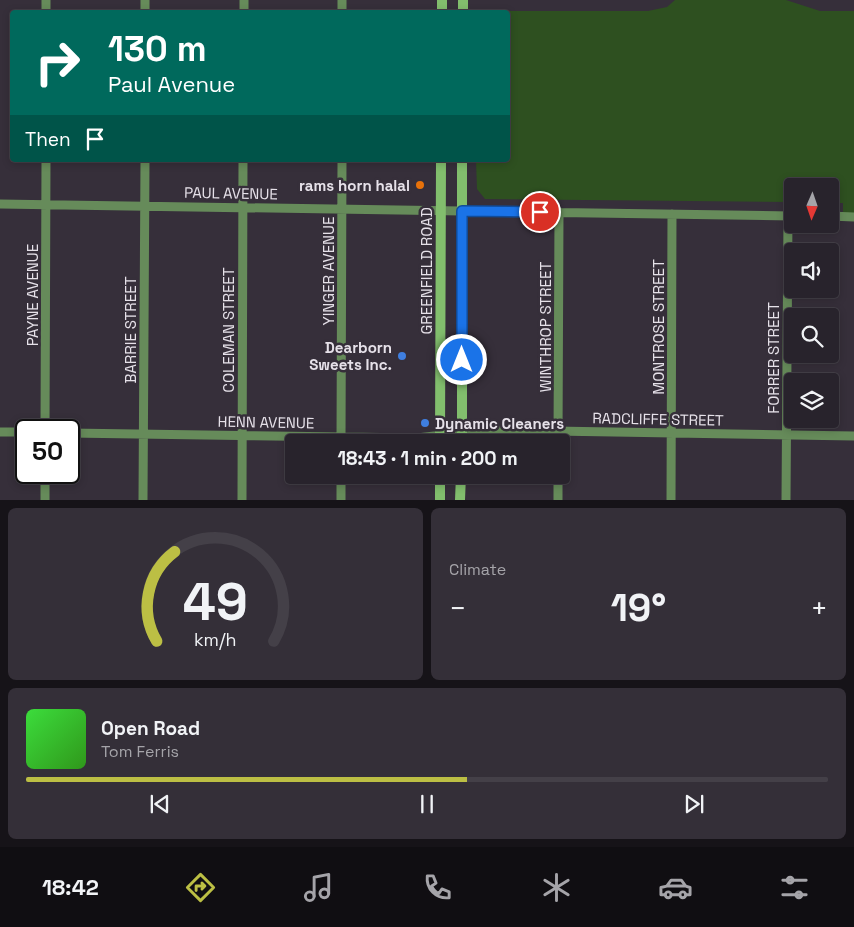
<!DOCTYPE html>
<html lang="en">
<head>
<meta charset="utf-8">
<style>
  :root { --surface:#28232c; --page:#342f38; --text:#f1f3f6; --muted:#a5a4a9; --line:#444048; --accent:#bcbf44 }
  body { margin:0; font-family:"Space Grotesk",sans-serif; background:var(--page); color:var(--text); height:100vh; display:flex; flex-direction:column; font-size:19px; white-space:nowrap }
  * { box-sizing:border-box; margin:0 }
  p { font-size:16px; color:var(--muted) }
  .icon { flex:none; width:28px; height:28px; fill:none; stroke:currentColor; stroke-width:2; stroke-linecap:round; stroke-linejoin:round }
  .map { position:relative; height:500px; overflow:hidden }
  .side { display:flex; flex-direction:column; gap:8px; padding:8px; background:#161318; flex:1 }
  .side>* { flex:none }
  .guide { position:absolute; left:10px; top:10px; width:500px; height:152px; border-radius:5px; box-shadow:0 2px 8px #0003,0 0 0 1px var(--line); background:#00695c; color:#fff; overflow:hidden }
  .needle { width:32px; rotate:182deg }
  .buttons { position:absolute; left:784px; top:178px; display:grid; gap:10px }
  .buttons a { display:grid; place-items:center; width:55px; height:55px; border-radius:5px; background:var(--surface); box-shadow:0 2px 8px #0003,0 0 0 1px var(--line); font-size:25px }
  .speed { position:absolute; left:15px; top:419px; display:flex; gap:10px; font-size:25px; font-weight:700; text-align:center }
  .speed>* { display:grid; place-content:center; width:65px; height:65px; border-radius:50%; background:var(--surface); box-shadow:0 2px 8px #0003,0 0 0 1px var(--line); line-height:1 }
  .speed .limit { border:2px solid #111; border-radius:8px; background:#fff; color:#111 }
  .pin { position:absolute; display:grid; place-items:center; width:42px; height:42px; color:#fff; margin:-21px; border:2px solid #fff; border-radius:50%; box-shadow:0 1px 5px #0007 }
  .me { position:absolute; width:55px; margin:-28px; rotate:0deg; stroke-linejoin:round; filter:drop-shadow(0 0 4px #0008) }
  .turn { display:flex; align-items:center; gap:18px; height:105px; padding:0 15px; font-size:22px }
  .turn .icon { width:65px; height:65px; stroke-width:2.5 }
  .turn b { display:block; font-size:35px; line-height:42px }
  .then { display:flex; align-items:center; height:48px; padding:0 15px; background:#0003; gap:10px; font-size:19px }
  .big { font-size:38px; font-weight:600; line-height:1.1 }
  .side .widget { flex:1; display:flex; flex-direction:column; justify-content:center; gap:8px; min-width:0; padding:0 18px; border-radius:8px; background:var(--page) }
  .side .dial { align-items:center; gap:0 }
  .dial svg { height:130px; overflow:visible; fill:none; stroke:var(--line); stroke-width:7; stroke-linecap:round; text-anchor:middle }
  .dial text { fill:var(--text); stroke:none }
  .song { display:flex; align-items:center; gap:15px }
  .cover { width:60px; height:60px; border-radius:8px; background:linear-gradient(135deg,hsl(120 70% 55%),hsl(110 70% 35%)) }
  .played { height:5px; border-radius:2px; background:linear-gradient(90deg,var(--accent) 55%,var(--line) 55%) }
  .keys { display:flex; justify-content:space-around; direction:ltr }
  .heat { display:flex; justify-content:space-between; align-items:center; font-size:28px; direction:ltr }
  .side .tiles { flex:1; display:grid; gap:8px; grid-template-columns:1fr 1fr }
  .widget:last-child { grid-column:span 2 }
  .trip { position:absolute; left:285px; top:434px; width:285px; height:50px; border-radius:5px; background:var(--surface); box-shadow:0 2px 8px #0003,0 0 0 1px var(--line); font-weight:600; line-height:50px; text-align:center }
  .tab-bar { display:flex; height:80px; justify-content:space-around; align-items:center; background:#100e12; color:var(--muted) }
  .tab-bar .icon { width:35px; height:35px }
  .tab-bar .selected { color:var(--accent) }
  .tab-bar b { font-size:22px; color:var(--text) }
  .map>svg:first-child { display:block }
  .green { fill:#2e5020 }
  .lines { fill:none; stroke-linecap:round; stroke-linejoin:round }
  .street { stroke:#668b5a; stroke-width:9 }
  .secondary { stroke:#82be6d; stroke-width:10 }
  .route-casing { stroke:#114b97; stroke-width:12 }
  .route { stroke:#1a73e8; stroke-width:9 }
  .food-dot { fill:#e8710a; stroke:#362f3a; stroke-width:2 }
  .shop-dot { fill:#3f7fe0; stroke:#362f3a; stroke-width:2 }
  .labels { text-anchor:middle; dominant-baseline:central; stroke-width:5; stroke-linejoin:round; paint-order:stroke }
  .poi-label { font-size:15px; font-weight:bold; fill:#e6e1e9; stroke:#362f3a; text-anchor:end }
  .street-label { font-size:15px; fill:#e6e1e9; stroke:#362f3a }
</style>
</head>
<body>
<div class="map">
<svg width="854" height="500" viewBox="0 0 854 500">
  <rect width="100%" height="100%" fill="#362f3a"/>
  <!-- green -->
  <path class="green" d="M675,0H786L820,11H854V213H843V203H830V186H792V202L485,199L477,189L476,160H508V12H486L487,11H648L667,7Z"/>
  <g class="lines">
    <!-- street -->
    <path class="street" d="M46,12V0
      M145,12V0
      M244,12V0
      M342,12V0
      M0,204L792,216
      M830,216L854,217
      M45,430L46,160
      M0,432H26
      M69,433L417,438L486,430L854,436
      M341,442L342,160
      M558,442L559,212
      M45,500V472
      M143,500L145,160
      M242,500L243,160
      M341,500V475
      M558,500V475
      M671,500L672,214
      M786,500L788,216"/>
    <!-- secondary -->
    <path class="secondary" d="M442,12V0
      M463,12V0
      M441,344H462
      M440,442L441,160
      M462,442V160
      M440,500V475
      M460,500L461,475"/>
  </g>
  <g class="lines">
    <defs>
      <path id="route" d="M462,360V211L540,212"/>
    </defs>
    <!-- route casing -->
    <use href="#route" class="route-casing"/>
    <!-- route -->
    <use href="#route" class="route"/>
  </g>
  <!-- markers -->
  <circle class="food-dot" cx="420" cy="185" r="5"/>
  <g class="shop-dot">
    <circle cx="402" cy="356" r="5"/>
    <circle cx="425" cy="423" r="5"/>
  </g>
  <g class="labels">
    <!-- poi labels -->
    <g class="poi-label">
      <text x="410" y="185">rams horn halal</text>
      <text x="392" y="347">Dearborn<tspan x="392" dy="17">Sweets Inc.</tspan></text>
      <text x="435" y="423" text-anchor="start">Dynamic Cleaners</text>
    </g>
    <!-- street labels -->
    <g class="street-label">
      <text transform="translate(231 193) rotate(1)">PAUL AVENUE</text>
      <text transform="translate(328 271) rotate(-90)">YINGER AVENUE</text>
      <text transform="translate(426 271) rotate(-90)">GREENFIELD ROAD</text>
      <text transform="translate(32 295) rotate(-90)">PAYNE AVENUE</text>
      <text transform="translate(545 327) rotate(-90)">WINTHROP STREET</text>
      <text transform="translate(658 327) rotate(-90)">MONTROSE STREET</text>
      <text transform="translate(130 330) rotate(-90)">BARRIE STREET</text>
      <text transform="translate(228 330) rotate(-90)">COLEMAN STREET</text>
      <text transform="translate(773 358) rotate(-90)">FORRER STREET</text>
      <text transform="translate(658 419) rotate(1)">RADCLIFFE STREET</text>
      <text transform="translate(266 422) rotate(1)">HENN AVENUE</text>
    </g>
  </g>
</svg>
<div class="buttons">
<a><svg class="needle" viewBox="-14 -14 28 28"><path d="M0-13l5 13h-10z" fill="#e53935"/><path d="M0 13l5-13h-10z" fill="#a5a4a9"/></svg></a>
<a><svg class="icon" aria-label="sound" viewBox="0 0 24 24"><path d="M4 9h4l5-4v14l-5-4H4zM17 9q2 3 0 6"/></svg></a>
<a><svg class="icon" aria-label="search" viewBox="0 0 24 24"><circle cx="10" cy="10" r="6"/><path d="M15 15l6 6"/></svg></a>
<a><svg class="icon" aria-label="layers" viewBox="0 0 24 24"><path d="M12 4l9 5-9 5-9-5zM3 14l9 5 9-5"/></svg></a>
</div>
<div class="speed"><div class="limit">50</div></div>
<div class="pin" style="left:540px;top:212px;background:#d93025"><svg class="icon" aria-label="arrive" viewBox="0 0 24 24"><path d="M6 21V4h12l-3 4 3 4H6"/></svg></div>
<svg class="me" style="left:462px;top:360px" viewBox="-20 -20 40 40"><circle r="17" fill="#1a73e8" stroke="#fff" stroke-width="3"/><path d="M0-11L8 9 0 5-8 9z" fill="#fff"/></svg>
<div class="trip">18:43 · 1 min · 200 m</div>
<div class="guide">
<div class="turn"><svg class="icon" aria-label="right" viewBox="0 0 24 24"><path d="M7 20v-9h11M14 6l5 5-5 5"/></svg><div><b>130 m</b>Paul Avenue</div></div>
<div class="then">Then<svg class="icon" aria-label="arrive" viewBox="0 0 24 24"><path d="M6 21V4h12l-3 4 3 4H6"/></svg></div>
</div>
</div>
<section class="side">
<div class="tiles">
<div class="widget dial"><svg viewBox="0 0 100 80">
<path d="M14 69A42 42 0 1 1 86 69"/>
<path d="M14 69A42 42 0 0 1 25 14" stroke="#bcbf44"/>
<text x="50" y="56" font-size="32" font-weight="700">49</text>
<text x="50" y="72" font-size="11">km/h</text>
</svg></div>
<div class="widget"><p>Climate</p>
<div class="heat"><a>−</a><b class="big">19°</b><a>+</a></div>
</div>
<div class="widget">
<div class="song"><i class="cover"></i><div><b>Open Road</b><p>Tom Ferris</p></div></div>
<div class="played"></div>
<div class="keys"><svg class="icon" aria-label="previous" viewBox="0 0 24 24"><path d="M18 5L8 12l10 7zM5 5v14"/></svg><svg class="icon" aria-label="pause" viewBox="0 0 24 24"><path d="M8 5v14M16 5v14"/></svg><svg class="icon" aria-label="next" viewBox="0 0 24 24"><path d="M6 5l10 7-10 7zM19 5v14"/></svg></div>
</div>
</div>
</section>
<nav class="tab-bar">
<b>18:42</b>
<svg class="icon selected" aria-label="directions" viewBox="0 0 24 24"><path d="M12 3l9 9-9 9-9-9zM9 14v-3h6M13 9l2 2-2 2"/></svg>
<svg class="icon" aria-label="music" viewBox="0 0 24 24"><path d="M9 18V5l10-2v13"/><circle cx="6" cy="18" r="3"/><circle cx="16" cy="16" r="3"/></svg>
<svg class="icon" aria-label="phone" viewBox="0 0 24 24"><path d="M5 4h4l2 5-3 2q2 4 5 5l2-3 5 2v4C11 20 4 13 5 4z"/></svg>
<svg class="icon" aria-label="climate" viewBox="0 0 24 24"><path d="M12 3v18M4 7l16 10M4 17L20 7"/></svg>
<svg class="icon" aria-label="car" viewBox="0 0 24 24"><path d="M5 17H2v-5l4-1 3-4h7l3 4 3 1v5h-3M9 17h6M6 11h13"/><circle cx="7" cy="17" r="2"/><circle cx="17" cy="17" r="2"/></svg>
<svg class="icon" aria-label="filters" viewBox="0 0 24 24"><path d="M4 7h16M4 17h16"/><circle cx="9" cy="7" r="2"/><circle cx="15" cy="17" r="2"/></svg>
</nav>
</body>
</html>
